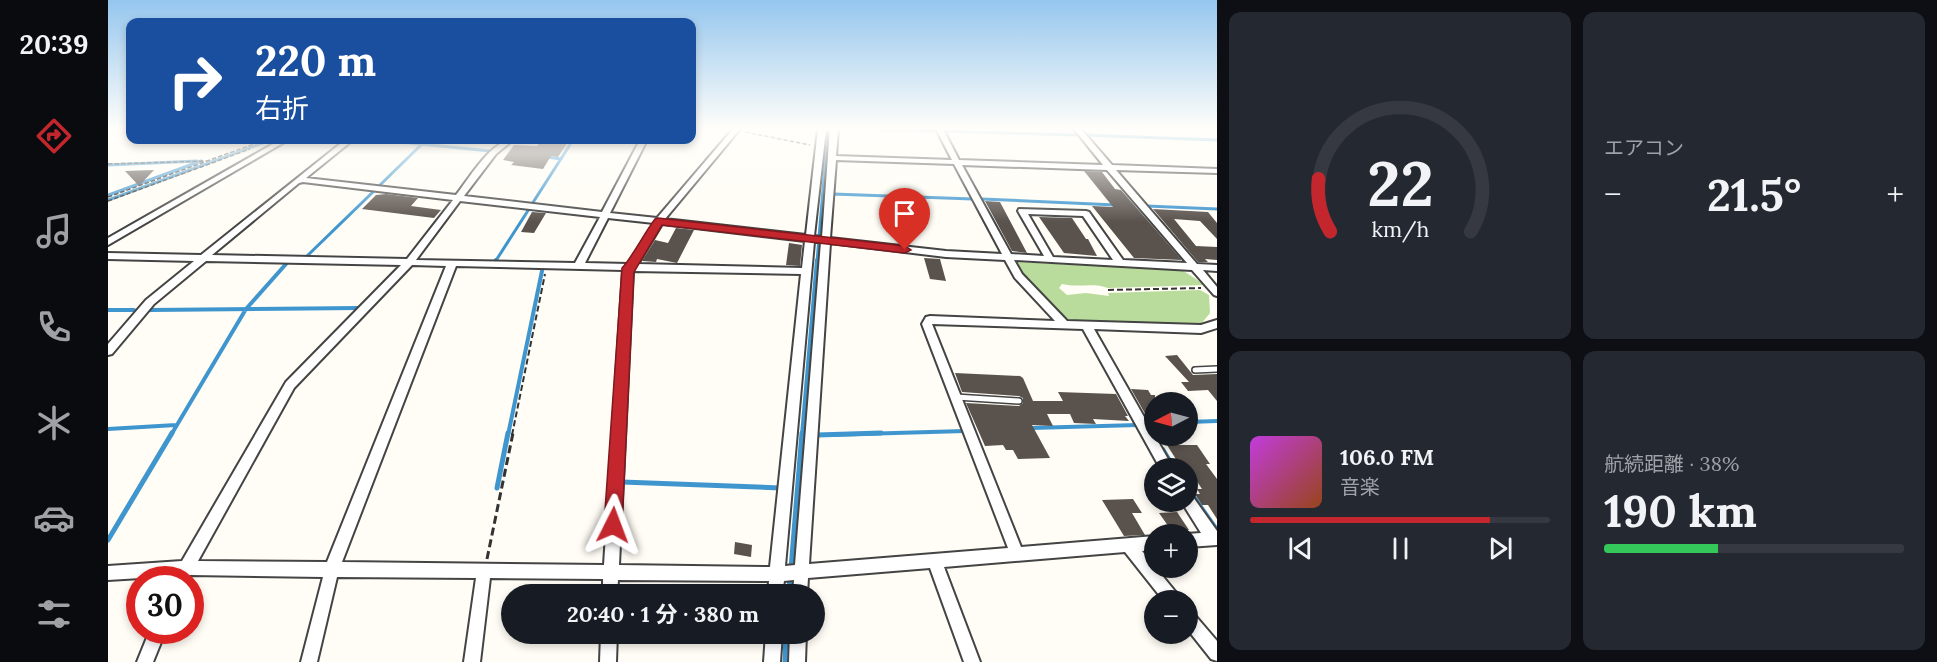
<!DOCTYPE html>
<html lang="ja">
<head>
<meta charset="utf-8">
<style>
  :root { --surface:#171b24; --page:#242831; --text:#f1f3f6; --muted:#9ea1a6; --line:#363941; --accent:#c4262e }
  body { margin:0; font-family:Lora,"Noto Sans JP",serif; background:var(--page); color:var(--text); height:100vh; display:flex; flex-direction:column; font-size:22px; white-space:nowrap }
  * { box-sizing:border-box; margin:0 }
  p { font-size:20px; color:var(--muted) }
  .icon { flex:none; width:33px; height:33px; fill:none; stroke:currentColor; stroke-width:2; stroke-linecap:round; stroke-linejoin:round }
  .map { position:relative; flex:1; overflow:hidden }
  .sheet { display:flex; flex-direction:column; gap:12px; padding:12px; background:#0d0f14; width:720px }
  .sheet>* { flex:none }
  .top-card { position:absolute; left:18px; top:18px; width:570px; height:126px; border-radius:12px; box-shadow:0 3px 9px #0003; background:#1a4fa0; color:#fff; overflow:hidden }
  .needle { width:39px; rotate:264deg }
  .fabs { position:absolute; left:1036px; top:392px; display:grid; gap:12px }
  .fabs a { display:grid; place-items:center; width:54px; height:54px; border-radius:50%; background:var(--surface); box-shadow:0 3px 9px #0003; font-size:30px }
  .speed { position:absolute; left:18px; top:566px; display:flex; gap:12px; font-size:30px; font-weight:700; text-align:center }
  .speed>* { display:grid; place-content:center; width:78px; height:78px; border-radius:50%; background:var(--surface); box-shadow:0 3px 9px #0003; line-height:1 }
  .speed .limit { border:9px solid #d22; background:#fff; color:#111 }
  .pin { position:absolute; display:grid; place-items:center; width:51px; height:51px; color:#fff; margin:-62px -26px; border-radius:50% 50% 50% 0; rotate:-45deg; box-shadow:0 0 6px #0007 }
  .pin .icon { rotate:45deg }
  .me { position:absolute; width:66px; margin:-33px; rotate:3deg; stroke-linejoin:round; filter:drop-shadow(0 0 4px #0008) }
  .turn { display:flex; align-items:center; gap:21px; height:126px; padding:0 30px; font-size:27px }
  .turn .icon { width:78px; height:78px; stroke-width:2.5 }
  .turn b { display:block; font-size:42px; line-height:51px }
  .big { font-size:45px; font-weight:700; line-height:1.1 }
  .sheet .tile { flex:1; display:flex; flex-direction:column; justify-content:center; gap:9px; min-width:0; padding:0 21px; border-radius:12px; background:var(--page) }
  .sheet .dial { align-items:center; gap:0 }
  .dial svg { height:156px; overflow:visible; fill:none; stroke:var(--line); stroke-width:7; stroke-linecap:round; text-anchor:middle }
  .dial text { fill:var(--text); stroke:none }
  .song { display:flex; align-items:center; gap:18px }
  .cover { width:72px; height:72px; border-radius:9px; background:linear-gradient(135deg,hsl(290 70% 55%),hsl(20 70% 35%)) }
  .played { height:6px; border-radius:3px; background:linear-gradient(90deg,var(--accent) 80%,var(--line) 80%) }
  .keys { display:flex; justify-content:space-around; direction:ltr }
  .heat { display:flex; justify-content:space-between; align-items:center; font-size:33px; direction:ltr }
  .charge { height:9px; border-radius:4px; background:linear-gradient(90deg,#34c759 38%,var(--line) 0) }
  .sheet .tiles { flex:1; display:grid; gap:12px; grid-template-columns:repeat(2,1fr) }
  .trip { position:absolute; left:393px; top:584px; width:324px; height:60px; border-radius:30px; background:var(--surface); box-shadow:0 3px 9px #0003; font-weight:700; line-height:60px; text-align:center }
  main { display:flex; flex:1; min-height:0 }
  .dock { display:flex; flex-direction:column; width:108px; justify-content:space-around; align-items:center; background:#090b0e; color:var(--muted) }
  .dock .icon { width:42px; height:42px }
  .dock .on { color:var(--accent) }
  .dock b { font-size:27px; color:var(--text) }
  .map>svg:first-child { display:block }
  .forest { fill:#b9dc9c }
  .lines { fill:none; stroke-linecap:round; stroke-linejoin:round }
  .stream-far2 { stroke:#3f96cf; stroke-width:3 }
  .stream-far1 { stroke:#3f96cf; stroke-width:4 }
  .stream { stroke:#3f96cf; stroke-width:5 }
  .building { fill:#5a524d }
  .service-casing { stroke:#444; stroke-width:8 }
  .minor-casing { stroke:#444; stroke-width:4 }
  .path-far2 { stroke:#333; stroke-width:1.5; stroke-dasharray:4.5 2; stroke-linecap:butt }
  .path-far1 { stroke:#333; stroke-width:2; stroke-dasharray:6 3; stroke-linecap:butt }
  .path { stroke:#333; stroke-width:3; stroke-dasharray:8 4; stroke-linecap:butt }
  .service { stroke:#fff; stroke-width:5 }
  .minor { fill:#fff; fill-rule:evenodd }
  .route { fill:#c4262e; stroke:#7f191e; stroke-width:1.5 }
</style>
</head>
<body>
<main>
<nav class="dock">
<b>20:39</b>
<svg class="icon on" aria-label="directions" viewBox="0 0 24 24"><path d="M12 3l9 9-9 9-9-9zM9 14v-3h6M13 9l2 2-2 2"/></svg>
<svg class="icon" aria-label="music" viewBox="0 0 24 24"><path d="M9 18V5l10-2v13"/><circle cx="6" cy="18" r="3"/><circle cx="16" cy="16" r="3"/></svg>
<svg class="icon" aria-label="phone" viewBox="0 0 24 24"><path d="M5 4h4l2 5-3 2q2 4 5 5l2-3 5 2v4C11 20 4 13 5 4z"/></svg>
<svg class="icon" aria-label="climate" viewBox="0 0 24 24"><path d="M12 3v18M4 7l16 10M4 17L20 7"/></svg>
<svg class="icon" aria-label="car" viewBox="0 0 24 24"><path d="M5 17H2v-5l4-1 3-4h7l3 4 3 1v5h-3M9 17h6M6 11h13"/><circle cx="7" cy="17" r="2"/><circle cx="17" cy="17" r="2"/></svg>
<svg class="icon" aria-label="filters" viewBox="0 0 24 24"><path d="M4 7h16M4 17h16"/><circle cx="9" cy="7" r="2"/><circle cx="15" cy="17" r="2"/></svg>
</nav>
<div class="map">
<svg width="1109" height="662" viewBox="0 0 1109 662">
  <rect width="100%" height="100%" fill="#fffdf5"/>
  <!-- forest -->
  <path class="forest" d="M909,262L1074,270L1097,285L1000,288C985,282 972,288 954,284L951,288L959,295L978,293L1001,296L1000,293L1092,290L1101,295L1102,313L1093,324L958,320L916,276Z"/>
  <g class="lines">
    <!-- stream-far2 -->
    <path class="stream-far2" d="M771,130L829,131
      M835,131L971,135
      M977,135L1109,140
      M272,140L382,151
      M167,148L181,140
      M439,157L453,159
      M136,161L169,141
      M0,165L89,161
      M272,185L314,144
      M859,188L873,215
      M0,195L93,161
      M724,197L725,194L865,199
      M71,198L127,166
      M874,199L1008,205
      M0,200L163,140
      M424,204L465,140
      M1039,206L1109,209
      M0,238L44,213
      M197,258L266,191
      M387,262L421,209
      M709,262L720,129"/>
    <!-- stream-far1 -->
    <path class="stream-far1" d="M387,262L388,260
      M0,310H26
      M42,310L251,308
      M1080,422L1109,421
      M1038,424H1047
      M923,428L1030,425
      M0,429L68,425
      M63,435L138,309L178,264
      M400,435L434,271
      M694,435L709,260
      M717,435L857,431"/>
    <!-- stream -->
    <path class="stream" d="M709,435L773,433
      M1055,450L1066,468
      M514,482L673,488
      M389,488L400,433
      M1080,489L1108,529
      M0,540L64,433
      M683,569L694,433
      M681,594L682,577
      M677,662L678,633"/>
  </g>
  <!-- building -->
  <path class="building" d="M434,140L460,142L450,157L443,156L435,169L403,165L406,162L395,160L406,145L429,146Z
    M46,170L31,186L17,171Z
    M976,171L994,172L1007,189L1013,190L1074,260L1026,258L984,206L1005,207Z
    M278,194L310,198L303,206L333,210L326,218L254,209L268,195Z
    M877,201L892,202L919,253L904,251Z
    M1045,209L1100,212L1109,223V239L1092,221L1066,219L1088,246L1109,247V260L1097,259L1100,262H1090Z
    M424,212L438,213L426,233L413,232Z
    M931,217L964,218L978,239H980L989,256L956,253Z
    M568,228L586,230L569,263L549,259L548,262L534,261L547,240L560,243Z
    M681,243L694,245L692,266L678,265Z
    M816,258L832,259L838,281L822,279Z
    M1069,355L1085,375L1109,374V401L1100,390L1080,391L1073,382H1081L1057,356Z
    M847,373L912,376L915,378L925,401H955L950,392L1008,394L1020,416H1017L1021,421L985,419L988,424L966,423L962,414H939L945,426L924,425L942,458L910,459L905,450H898L895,445L877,446L858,403L911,406L915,403V398L911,396L854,392Z
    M1023,389L1040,390L1043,395H1047V417H1039Z
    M1059,445H1089L1102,464H1098L1109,479V519L1100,505H1094L1087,494H1092L1089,489H1094L1080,468L1077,464H1071Z
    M1025,499L1034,513H1024L1037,535L1016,536L994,500Z
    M1069,512L1081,530H1063L1051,513Z
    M627,542L644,545L643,557L626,554Z"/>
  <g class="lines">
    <defs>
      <path id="service" d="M1087,370L1109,369
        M848,397L911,401"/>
      <path id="minor" d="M625,129H632L557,219L698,235L710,129H718L706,236L714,237L722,129H730L728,156L844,160L828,129H835L851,160L995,165L966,129H973L1004,165L1109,169V173L1008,170L1089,264L1109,265V271L1095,270L1109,287V296L1106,295L1084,270L906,260L914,274L959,321L1093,325L1109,320V328L1093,333L986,329L1065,468H1052L975,329L824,324L913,547L1047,536V550L1034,551L1070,595L1073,600H1055L1017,552L836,567L872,662H856L822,568L700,578L699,594H685L686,580L676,581L674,594H660L661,581L510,580L509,594H495V579L382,578L372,662H356L368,578L229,577L209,662H193L215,577L82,575L80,579H65L66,576L0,580V566L74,561L178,382L293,265L98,261L46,304L4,354L0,355V344L38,300L86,261L0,259V253L93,255L237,140H245L198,178L348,195C361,179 383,140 405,140L388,154L356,196L494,212L532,140H539L502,213L549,218ZM728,160L846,164L894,254L838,251L722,238ZM854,165L999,170L1079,263L1015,260L981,212L978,211L911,209L910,211L936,256L903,254ZM195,182L345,200L299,259L104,255L191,183ZM352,201L492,217L467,263L308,260ZM920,214L975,216L1005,260L945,257ZM500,218L546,223L520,264L477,263ZM554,224L697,241L694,268L530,264ZM706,242H713L687,565L677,566ZM722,243L838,257L897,260L907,278L947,321L822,316L818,317L814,324L900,548L701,564ZM304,265L338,266L219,562L90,561L186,388ZM348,266L515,270L496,565L234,562ZM525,271L693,274L662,567L511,565Z
        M172,140H180L0,245V238Z
        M1080,495L1085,497L1109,531V545L1080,547V534H1078L1093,533L1073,501H1080Z
        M1080,610L1085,613L1109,641V661L1103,659L1080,630Z
        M42,630H58L45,662H29Z
        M493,633H509L508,662H492Z
        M658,633H674L672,662H656Z
        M682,633H698L697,662H681Z"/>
    </defs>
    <!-- service casing -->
    <use href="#service" class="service-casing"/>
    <!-- minor casing -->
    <use href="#minor" class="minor-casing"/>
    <!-- path-far2 -->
    <path class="path-far2" d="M637,132L702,145
      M0,164L99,161
      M0,197L157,140
      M0,201L142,149"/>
    <!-- path-far1 -->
    <path class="path-far1" d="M1000,290L1093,288
      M404,435L437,274"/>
    <!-- path -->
    <path class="path" d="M379,559L405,433"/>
    <!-- service -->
    <use href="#service" class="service"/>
    <!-- minor -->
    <use href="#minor" class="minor"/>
  </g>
  <!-- sky -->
  <linearGradient id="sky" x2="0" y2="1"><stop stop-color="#95c6ee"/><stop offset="0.58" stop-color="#fffefa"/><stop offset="1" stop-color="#fffefa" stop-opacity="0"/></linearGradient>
  <rect width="1109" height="222" fill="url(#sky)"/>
  <!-- route -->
  <path class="route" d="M550,218L797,246L803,250L797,253L554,225L526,272L514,525L512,531L505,533L499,531L496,525L514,268C523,259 537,232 547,219Z"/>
</svg>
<div class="fabs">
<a><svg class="needle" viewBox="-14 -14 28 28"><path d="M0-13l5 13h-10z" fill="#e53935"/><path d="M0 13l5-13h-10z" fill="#9ea1a6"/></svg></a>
<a><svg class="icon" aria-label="layers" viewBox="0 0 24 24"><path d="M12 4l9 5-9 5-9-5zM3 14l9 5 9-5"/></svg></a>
<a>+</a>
<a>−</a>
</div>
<div class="speed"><div class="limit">30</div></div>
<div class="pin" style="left:797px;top:250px;background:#d93025"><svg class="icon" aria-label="arrive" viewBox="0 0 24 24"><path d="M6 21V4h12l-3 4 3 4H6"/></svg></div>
<svg class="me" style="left:505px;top:525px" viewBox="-20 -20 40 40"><path d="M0-17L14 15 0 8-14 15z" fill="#c4262e" stroke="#fff" stroke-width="4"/></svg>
<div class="trip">20:40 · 1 分 · 380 m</div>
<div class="top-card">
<div class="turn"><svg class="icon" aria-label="right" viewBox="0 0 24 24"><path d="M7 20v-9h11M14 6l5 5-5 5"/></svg><div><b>220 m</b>右折</div></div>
</div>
</div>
<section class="sheet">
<div class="tiles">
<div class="tile dial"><svg viewBox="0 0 100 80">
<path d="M14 69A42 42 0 1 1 86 69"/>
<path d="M14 69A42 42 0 0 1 8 42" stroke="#c4262e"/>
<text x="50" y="56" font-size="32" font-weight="700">22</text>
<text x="50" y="72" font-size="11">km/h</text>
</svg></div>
<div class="tile"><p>エアコン</p>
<div class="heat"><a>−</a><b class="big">21.5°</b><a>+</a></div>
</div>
<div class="tile">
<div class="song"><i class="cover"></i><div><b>106.0 FM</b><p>音楽</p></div></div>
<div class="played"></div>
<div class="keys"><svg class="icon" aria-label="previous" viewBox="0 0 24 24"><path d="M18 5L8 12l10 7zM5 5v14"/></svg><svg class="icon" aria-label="pause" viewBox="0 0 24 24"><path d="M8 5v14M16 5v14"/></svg><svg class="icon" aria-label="next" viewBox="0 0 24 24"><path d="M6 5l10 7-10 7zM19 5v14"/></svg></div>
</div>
<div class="tile"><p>航続距離 · 38%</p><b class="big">190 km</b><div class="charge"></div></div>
</div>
</section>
</main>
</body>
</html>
